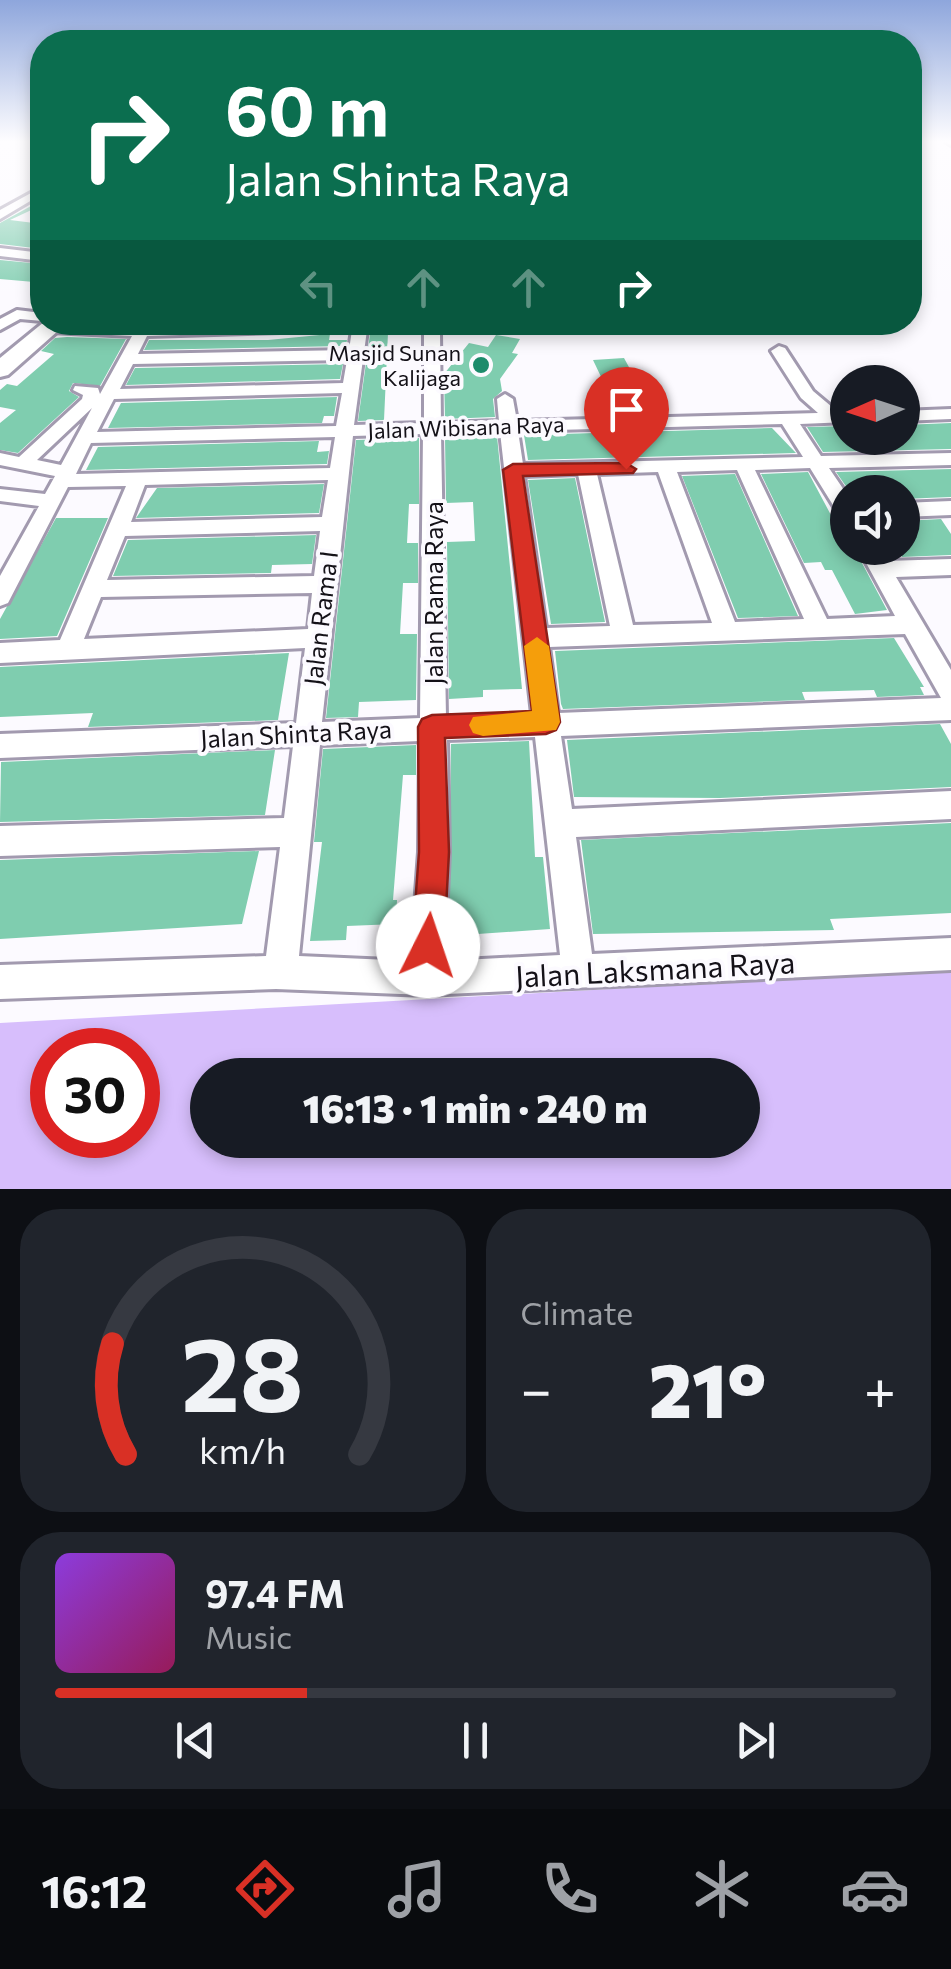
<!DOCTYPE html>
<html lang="en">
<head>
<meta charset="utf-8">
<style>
  :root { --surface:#171b24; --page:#20242c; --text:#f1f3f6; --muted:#9ea1a6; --line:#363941; --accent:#d93025 }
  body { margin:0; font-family:Commissioner,sans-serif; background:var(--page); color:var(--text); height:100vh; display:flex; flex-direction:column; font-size:38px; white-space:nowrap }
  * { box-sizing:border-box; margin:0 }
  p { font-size:32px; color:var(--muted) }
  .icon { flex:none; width:55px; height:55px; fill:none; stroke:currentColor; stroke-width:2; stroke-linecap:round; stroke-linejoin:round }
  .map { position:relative; height:1189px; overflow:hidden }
  .sheet { display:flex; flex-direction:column; gap:20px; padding:20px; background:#0d0f14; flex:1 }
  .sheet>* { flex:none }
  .banner { position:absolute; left:30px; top:30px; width:892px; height:305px; border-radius:40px; box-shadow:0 5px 15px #0003; background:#0b6e4f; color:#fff; overflow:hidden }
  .needle { width:65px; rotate:267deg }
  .tools { position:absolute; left:830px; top:365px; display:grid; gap:20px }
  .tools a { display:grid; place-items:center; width:90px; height:90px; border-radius:50%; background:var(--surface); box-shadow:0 5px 15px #0003; font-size:50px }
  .speed { position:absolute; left:30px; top:1028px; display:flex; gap:20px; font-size:50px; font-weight:700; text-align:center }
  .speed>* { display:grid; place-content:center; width:130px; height:130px; border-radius:50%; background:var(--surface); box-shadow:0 5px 15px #0003; line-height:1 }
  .speed .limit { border:15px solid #d22; background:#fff; color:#111 }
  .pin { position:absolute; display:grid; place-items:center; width:85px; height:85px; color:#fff; margin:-102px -42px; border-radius:50% 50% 50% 0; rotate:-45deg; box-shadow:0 0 10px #0007 }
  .pin .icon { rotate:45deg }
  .me { position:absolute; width:110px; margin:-55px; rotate:4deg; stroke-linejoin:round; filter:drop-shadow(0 0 8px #0008) }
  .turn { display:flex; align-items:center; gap:35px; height:210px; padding:0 30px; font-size:45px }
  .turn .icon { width:130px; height:130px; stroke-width:2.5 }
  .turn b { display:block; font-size:70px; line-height:85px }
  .lanes { display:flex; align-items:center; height:95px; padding:0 30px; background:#0003; justify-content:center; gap:50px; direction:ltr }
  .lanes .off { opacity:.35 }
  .big { font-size:75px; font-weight:800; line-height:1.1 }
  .sheet .card { flex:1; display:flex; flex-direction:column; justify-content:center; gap:15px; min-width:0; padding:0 35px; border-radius:40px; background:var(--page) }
  .sheet .dial { align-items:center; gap:0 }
  .dial svg { height:260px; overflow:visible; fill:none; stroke:var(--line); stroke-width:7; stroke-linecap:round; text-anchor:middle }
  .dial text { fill:var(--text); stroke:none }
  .song { display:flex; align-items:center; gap:30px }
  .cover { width:120px; height:120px; border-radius:15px; background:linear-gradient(135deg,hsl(270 70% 55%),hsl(330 70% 35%)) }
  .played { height:10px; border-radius:5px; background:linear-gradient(90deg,var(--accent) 30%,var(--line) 30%) }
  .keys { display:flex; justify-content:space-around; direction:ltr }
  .heat { display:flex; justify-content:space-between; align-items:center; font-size:55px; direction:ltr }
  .sheet .tiles { flex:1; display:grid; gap:20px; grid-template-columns:1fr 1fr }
  .card:last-child { grid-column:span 2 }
  .trip { position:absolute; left:190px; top:1058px; width:570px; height:100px; border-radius:50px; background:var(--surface); box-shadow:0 5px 15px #0003; font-weight:800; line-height:100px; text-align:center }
  .tabs { display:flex; height:160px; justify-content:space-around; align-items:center; background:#090b0e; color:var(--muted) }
  .tabs .icon { width:70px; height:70px }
  .tabs .active { color:var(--accent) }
  .tabs b { font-size:45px; color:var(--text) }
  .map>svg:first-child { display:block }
  .green { fill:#d7befc; fill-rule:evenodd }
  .building { fill:#7fcdaf }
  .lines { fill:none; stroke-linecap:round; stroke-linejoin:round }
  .street-casing { stroke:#a29aaf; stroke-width:6 }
  .secondary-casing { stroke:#a29aaf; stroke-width:6 }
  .street { fill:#fff; fill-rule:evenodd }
  .secondary { fill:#fff; fill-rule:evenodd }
  .route { fill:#d93025; stroke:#8d1f18; stroke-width:2.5 }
  .slow { fill:#f59e0b }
  .poi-dot { fill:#1d8b6b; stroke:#fcfaff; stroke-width:4 }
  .labels { text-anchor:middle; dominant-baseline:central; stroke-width:8; stroke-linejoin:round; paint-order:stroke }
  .far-poi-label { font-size:22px; fill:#141118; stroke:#fcfaff; text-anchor:end }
  .far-street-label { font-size:22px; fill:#141118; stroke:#fcfaff }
  .street-label { font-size:25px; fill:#141118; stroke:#fcfaff }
  .near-street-label { font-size:30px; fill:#141118; stroke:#fcfaff }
</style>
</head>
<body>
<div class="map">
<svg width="951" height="1189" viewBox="0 0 951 1189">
  <rect width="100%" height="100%" fill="#fcfaff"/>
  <!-- green -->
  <path class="green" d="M951,970V1189H0V1023ZM52,1050H138V1135H52ZM208,1075H742V1140H208Z"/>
  <!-- building -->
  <path class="building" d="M42,200V205L10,220L42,224V249L0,244V223Z
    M0,260L42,264V276L34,282L0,279Z
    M388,333L384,420L358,421L370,334Z
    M330,334L329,340H347L346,346L144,350L149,340H268Z
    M496,335L520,339L512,353L518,354L500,379L502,391L493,399L495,417L445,419L444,374L469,343L488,347Z
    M67,337L126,339L100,386L73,383L69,391L79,397L18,453L0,450V423L16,410L0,407V390L7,384L17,386L54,354L41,351L55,338Z
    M624,358L636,380L604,383L593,360Z
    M343,364L340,379L126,385L135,368Z
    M337,397L334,416H324L322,423L108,428L121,403Z
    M951,423V449L823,452L807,427L848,426V438H902V425Z
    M772,428L796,453L528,460L524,435Z
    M497,436L522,689L483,690V697L449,699L447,542L475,541L473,502L446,503L445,438Z
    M419,438V504H409L407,543H418V583H403L400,634H417L416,700L359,702L358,717L326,718L356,440Z
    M319,441L317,452L329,451L327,464L86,470L98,447Z
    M951,469V497L902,499V492H850L836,472Z
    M808,472L840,532H848V548H854L887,610L855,614L832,570H825L821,562L804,563L761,474Z
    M735,474L798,616L738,618L682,476Z
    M575,478L605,622L551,624L528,480Z
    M324,484L319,513L136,518L157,488Z
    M56,518H108L57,636L0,639V619Z
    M941,519L951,534V555L902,557V521Z
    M316,535L312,564L272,565L271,573L113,576L128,540Z
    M894,638L924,687H920L924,695L877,697L874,690L802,692L805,700L563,709L561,704L555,651Z
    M289,653L278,720L88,727L93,713L0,717V667Z
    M940,724L951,744V787L720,798L574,797L567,740Z
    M529,741L535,857H543L550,929L449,936L451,744Z
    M416,745V775H403L393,900H397L396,924L347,926L346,940L310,941L322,842H314L323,749Z
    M275,750L265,815L0,822L1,762Z
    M951,823V913L830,919L834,930L593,934L581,840Z
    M259,851L242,924L0,939V860Z"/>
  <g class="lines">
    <defs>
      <path id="street" d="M951,141V145L946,142V141Z
        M42,187V194L0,219V210Z
        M0,248L42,253V261L0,256Z
        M17,310L42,313V321L20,319L0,330V319Z
        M313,322H465L440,332L441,423L499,421L497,399L505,394L513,399L517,421L818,413L801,398L771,351L779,346L785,348L813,391L838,412H848V422L800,424L821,456L951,453V465L829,468L848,496V520L841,518L810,468L755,470L827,619L895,616L858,548H878L886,561L951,559V575L896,577L951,670V720L561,736L572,809L951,791V819L576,837L592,954L951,938V970L426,995L276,989L0,999V965L266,956L280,847L0,856V826L284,818L293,746L0,758V734L296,723L305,648L0,663V643L60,640L126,486L68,487L8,603L0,606V576L39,506L0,501V489L45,494L55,476L0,465V453L19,457L82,399L83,395L73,390L75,386L98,388L100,394L132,336L51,332L44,328L51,324L136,327ZM416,328L424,331V423L354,425L367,330ZM352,330L349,350L138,354L147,336ZM347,360L343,383L120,389L133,364ZM342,393L336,426L97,432L114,399ZM92,408L61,465L37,460ZM782,424L803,457L523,464L518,431ZM500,432L532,714L446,717L441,434ZM423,434L420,718L322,722L353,436ZM335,437L330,468L76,474L91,443ZM737,470L804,619L735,622L677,472ZM658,472L712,623L633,625L597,474ZM578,474L610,626L546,628L524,476ZM328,480L322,517L131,522L145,485ZM320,531L314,576L107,580L125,536ZM312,593L308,629L84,639L101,597ZM905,634L941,698L558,713L549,647ZM535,737L560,955L444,961L449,852L447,740ZM420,741L419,852L411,961L299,956L320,745Z
        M951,409V419L902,421V411Z
        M951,501V515L902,517V503Z"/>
      <path id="secondary" d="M44,322H68L8,375L0,377V358Z"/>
    </defs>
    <!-- street casing -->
    <use href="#street" class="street-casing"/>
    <!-- secondary casing -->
    <use href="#secondary" class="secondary-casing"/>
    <!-- street -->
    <use href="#street" class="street"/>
    <!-- secondary -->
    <use href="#secondary" class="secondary"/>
  </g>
  <!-- sky -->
  <linearGradient id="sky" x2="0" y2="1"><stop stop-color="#8ea6dc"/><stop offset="0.46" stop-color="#fefdff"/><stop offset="1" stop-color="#fefdff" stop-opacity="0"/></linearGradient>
  <rect width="951" height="308" fill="url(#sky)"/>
  <!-- route -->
  <path class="route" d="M626,463L636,469L633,473L523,476L560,722L556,730L546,734L445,738L449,852L444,946L440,958L428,963L416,958L412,946L419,852L418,727L422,719L432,715L532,711L503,470L513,464Z"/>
  <!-- slow -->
  <path class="slow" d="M537,637L549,646L560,722L556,730L483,736L473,733L469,725L473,717L532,711L524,646Z"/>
  <!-- markers -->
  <circle class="poi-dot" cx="481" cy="365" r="10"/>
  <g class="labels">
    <!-- far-poi labels -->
    <g class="far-poi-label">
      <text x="461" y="352">Masjid Sunan<tspan x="461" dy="25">Kalijaga</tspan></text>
    </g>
    <!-- far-street labels -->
    <g class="far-street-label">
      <text transform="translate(466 427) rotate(-2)">Jalan Wibisana Raya</text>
    </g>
    <!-- street labels -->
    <g class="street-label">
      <text transform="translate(433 593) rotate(-90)">Jalan Rama Raya</text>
      <text transform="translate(320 618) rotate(-83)">Jalan Rama I</text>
      <text transform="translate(296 733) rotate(-3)">Jalan Shinta Raya</text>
    </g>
    <!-- near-street labels -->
    <g class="near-street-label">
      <text transform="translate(655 968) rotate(-3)">Jalan Laksmana Raya</text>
    </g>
  </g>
</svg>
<div class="tools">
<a><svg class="needle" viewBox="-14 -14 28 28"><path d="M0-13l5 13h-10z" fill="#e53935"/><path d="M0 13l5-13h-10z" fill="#9ea1a6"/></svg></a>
<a><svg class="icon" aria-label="sound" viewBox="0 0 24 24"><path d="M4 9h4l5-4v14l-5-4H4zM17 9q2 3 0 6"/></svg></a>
</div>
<div class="speed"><div class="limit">30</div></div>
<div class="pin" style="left:626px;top:469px;background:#d93025"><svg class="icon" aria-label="arrive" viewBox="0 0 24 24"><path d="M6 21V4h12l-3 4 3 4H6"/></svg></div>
<svg class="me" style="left:428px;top:946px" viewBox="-20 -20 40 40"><circle r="19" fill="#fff"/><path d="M0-13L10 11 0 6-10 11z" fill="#d93025"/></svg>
<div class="trip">16:13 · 1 min · 240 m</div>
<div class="banner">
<div class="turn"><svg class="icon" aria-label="right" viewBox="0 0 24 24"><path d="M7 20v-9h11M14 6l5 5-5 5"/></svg><div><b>60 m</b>Jalan Shinta Raya</div></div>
<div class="lanes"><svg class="icon off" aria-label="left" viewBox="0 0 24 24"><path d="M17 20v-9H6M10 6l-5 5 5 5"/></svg><svg class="icon off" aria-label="ahead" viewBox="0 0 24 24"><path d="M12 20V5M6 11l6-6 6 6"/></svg><svg class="icon off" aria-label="ahead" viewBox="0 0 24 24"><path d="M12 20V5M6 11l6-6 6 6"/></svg><svg class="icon" aria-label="right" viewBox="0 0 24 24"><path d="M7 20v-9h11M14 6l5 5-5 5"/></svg></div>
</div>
</div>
<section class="sheet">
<div class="tiles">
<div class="card dial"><svg viewBox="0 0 100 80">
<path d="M14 69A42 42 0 1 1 86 69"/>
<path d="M14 69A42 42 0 0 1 10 35" stroke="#d93025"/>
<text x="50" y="56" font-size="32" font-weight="700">28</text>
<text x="50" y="72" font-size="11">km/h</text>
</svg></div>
<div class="card"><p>Climate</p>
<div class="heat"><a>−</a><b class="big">21°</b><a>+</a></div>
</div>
<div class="card">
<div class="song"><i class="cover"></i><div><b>97.4 FM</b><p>Music</p></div></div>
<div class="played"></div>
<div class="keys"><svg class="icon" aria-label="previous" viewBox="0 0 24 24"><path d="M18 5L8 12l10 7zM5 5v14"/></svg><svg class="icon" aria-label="pause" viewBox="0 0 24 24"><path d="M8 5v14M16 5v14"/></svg><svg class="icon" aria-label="next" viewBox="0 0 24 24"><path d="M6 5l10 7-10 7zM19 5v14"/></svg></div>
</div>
</div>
</section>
<nav class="tabs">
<b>16:12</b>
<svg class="icon active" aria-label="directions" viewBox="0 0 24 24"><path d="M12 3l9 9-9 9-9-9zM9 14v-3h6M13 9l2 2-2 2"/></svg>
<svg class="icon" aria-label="music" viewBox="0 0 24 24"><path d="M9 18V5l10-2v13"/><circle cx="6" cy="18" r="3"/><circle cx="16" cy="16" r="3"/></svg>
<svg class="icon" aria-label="phone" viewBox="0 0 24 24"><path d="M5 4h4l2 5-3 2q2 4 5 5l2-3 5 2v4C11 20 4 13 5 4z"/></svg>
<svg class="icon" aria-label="climate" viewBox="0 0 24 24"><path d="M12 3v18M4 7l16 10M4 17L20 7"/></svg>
<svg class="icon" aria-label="car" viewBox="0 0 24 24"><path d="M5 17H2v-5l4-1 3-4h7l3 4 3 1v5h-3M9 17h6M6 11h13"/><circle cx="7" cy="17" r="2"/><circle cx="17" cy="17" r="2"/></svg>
</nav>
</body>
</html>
